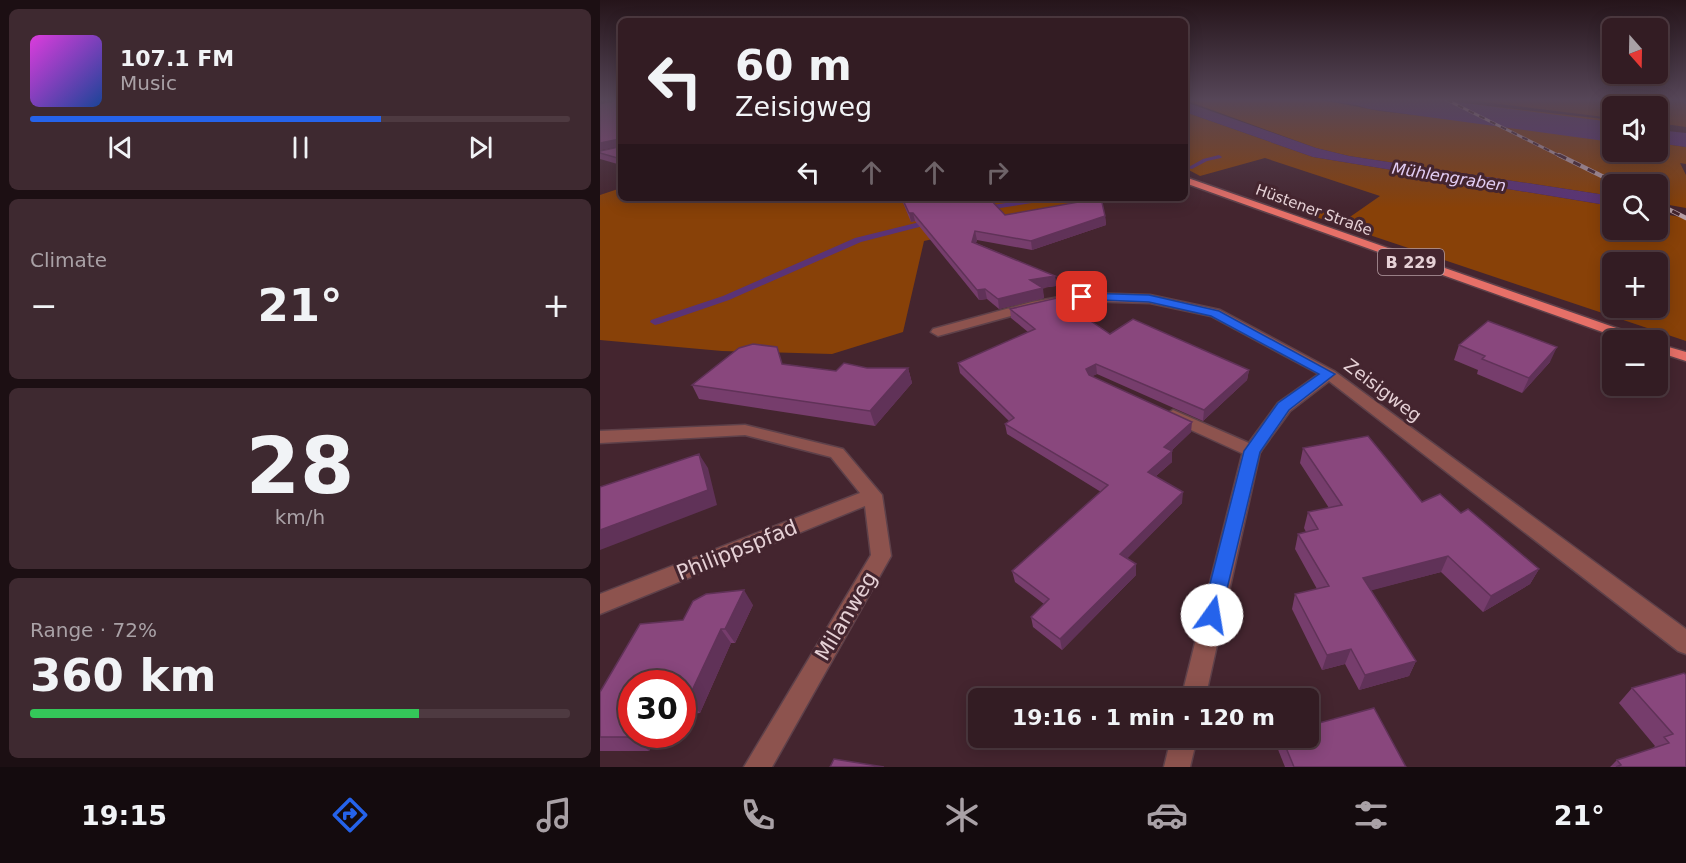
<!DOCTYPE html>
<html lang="en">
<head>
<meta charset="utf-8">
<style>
  :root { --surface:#331c23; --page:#3e2930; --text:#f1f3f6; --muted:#a9a1a6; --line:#4e3a41; --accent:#2563eb }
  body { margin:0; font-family:"DejaVu Sans",sans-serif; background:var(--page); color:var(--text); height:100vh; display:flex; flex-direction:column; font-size:22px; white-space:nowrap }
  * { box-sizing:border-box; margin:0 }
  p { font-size:20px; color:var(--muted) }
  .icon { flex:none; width:33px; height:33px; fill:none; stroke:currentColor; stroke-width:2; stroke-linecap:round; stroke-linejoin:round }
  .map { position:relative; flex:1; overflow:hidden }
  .sheet { display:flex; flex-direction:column; gap:9px; padding:9px; background:#1c0f13; width:600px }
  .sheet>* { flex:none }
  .hud { position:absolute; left:18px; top:18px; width:570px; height:183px; border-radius:9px; box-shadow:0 3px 15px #0003,0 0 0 2px var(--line); background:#331c23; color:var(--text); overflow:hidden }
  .needle { width:39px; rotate:160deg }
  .controls { position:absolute; left:1002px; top:18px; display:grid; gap:12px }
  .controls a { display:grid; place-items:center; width:66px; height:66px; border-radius:9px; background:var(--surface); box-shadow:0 3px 15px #0003,0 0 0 2px var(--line); font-size:30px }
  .speed { position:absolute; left:18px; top:670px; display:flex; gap:12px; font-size:30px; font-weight:700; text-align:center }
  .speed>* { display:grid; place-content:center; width:78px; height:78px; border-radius:50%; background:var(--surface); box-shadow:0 3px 15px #0003,0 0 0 2px var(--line); line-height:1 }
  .speed .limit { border:9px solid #d22; background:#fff; color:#111 }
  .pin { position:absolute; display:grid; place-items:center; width:51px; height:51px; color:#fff; margin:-26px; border-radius:12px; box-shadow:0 3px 9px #0006 }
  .me { position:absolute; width:66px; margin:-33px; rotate:13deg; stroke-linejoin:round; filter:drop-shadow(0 0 4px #0008) }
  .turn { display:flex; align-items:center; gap:21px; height:126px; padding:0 18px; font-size:27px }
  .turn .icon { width:78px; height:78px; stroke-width:2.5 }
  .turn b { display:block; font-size:42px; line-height:51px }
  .lanes { display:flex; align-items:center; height:57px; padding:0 18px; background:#0003; justify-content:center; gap:30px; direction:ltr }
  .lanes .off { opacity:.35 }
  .big { font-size:45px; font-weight:600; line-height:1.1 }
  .sheet .card { flex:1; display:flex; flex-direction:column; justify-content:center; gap:9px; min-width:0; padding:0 21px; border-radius:9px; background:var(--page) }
  .sheet .dial { align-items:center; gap:0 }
  .dial b { font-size:78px; line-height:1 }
  .song { display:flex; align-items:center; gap:18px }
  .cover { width:72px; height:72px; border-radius:9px; background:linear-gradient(135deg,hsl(300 70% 55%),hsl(220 70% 35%)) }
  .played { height:6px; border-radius:3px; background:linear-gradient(90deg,var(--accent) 65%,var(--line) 65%) }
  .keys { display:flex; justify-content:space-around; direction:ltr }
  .heat { display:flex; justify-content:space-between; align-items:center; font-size:33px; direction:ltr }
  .charge { height:9px; border-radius:4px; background:linear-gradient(90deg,#34c759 72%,var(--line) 0) }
  .trip { position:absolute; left:368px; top:688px; width:351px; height:60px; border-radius:9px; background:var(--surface); box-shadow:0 3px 15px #0003,0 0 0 2px var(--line); font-weight:600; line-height:60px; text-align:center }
  .tab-bar { display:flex; height:96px; justify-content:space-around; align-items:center; background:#140b0e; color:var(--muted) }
  .tab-bar .icon { width:42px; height:42px }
  .tab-bar .on { color:var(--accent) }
  .tab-bar b { font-size:27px; color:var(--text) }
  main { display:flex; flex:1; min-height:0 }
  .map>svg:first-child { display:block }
  .green { fill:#7a3c0f }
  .forest { fill:#884108; fill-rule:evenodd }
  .water { fill:#5a3376 }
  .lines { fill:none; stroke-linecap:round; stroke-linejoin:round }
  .stream { fill:#5a3376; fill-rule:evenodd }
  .river { fill:#5a3376; fill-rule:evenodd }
  .service-casing { stroke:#5e414a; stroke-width:3 }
  .minor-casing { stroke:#5e414a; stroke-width:3 }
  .primary-casing { stroke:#5e414a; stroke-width:3 }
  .service { fill:#8d534e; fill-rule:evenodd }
  .minor { fill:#8d534e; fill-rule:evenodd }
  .primary { fill:#e67068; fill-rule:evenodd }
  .rail-far1-casing { stroke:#b69ea5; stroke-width:3 }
  .rail-casing { stroke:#b69ea5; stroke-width:4.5 }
  .rail-far1 { stroke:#44252f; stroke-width:2; stroke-dasharray:6; stroke-linecap:butt }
  .rail { stroke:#44252f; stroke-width:3; stroke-dasharray:8; stroke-linecap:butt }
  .wall { fill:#763d6c }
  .shaded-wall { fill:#603258 }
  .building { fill:#89477d; stroke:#603258; stroke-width:1.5 }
  .route { fill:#2563eb; stroke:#184099; stroke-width:1.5 }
  .labels { text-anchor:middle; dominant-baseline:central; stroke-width:6; stroke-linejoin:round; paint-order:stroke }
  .far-street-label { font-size:15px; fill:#e6d1d6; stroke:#44252f }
  .far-water-label { font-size:16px; font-style:italic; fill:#e2cdf4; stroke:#44252f }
  .shield { fill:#44252f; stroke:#b59da4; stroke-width:1.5 }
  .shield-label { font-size:16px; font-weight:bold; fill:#e6d1d6 }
  .street-label { font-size:18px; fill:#e6d1d6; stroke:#44252f }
  .near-street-label { font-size:21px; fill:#e6d1d6; stroke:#44252f }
</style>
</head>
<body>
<main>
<section class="sheet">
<div class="card">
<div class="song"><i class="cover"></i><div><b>107.1 FM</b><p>Music</p></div></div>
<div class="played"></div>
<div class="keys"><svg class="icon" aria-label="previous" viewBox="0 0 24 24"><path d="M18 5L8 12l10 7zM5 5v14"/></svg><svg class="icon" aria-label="pause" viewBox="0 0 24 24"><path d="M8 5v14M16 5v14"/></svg><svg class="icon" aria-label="next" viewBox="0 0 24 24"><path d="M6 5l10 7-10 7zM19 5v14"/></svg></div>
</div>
<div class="card"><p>Climate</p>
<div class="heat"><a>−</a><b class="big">21°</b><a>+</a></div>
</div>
<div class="card dial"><b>28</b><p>km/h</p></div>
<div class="card"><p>Range · 72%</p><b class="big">360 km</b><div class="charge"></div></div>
</section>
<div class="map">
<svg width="1086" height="767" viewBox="0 0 1086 767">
  <rect width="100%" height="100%" fill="#44252f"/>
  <!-- green -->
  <path class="green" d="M867,100H1086V127L1058,123V106H1012V118Z"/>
  <!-- forest -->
  <path class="forest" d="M585,100H722L780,111L883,123L850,106L805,100H836L1012,120V125L873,108L910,126L1012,138V152H1058V143L1086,147V164L1080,163L1086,175V208L1058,203V184H1012V196L749,156L716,148Z
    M585,112L713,157L1012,206V230H1058V213L1086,218V341L671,202L679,199L747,219L780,196L665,158L600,176L585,168ZM1012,262H1058V308H1012Z
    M21,188V198H519L324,241L303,332L232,354L122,351L0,340V195Z"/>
  <!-- water -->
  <path class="water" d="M722,100H805L850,106L885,124Z
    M585,102L716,148L749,156L1012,196V206L713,157L585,112Z
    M871,108L1012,125V138L910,126Z
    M1058,130L1086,133V147L1058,143Z"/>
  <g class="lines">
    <!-- stream -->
    <path class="stream" d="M1083,100H1086V104L1084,103Z
      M619,155L622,157L621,158L607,161L592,169L587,168L603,159Z
      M437,198H455L451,200L381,211L377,209L381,207Z
      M332,219H335V223L261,242L129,300L59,324L55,325L50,322L51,320L123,296L255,238Z"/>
    <!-- river -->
    <path class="river" d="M755,100H841L1012,122V142L769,109L759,106Z"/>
    <defs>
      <path id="service" d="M573,410L658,447L661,451L658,455H646L567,419L565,415Z"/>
      <path id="minor" d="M482,293L550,295L620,310L734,371L1086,629V654L1078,651L729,381L690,411L660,452L605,699H581L643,451L678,403L719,374L611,316L550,303L482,301L433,310L338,336L331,332L333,329L432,302Z
        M145,425L243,449L282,495L291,556L172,767H144L271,555L265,506L0,614V594L260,493L231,457L145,435L0,443V431Z
        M571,738H597L590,767H564Z"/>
      <path id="primary" d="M585,177L1042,337L1044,340H1025L585,183Z
        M1058,344L1086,352V361L1058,352Z"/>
    </defs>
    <!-- service casing -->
    <use href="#service" class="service-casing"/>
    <!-- minor casing -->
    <use href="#minor" class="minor-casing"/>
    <!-- primary casing -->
    <use href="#primary" class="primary-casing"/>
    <!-- service -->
    <use href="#service" class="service"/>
    <!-- minor -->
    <use href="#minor" class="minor"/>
    <!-- primary -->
    <use href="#primary" class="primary"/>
    <defs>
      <path id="rail-far1" d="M847,100L962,157"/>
      <path id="rail" d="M959,155L1018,184
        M1058,204L1086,218"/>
    </defs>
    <!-- rail-far1 casing -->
    <use href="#rail-far1" class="rail-far1-casing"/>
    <!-- rail casing -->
    <use href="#rail" class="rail-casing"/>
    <!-- rail-far1 -->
    <use href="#rail-far1" class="rail-far1"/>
    <!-- rail -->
    <use href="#rail" class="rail"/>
  </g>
  <!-- wall -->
  <path class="wall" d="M21,100V165L0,159V151L19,147V146L0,150Z
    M301,198H389L405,215L505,216L506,225L432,250L377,240L376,243L455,276L456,286L442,288L444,298L399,309L387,299L379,300L315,221L311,222Z
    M410,309L649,370L647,380L603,421L497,374L492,376L591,432L571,451H572V462L556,476L582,503L527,558L536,575L462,650L433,627L431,617L444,604L415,582L412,571L501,492L407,434L405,424L409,421L360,373L358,363L428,332L411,318Z
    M859,345L950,362L922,393L877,374L878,370L854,360Z
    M184,364L236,371L267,368H308L312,383L275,426L99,399L92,385Z
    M703,448L822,502L861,513L939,569L930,584L883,612L841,572L771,590L816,661L809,676L759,690L745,664L722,670L692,609L695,594L717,589L695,549L698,534L706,532L704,528L708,512L729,508L700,463Z
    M153,605L135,643H131L100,713L82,715V684H32L59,735L49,751H0V692L83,620Z
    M1086,675V767H1010L1017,760L1052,749L1055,746L1019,703L1032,688Z
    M679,738H708L806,767H685L677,747Z"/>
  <!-- shaded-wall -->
  <path class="shaded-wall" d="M20,139L21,146L0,150V143Z
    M309,213H313L315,221L311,222Z
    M505,216L506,225L432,250L431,241Z
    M375,231L377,240L373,251L372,242Z
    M455,276L456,286L431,289L430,280Z
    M443,288L444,298L399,309L398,299Z
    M385,289L387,299L379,300L377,290Z
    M957,347L950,362L922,393L929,378Z
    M496,364L497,374L487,379L486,369Z
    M308,368L312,383L275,426L270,411Z
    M649,370L647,380L603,421L604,410Z
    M592,422L591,432L564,458V447Z
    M572,451V462L548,483V472Z
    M99,454L108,468L117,505L0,550V530Z
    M583,492L582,503L521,565L520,554Z
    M848,556L841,572L758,594L763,578Z
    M536,564V575L462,650L460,639Z
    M939,569L930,584L883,612L891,596Z
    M144,590L153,605L135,643L125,629Z
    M121,629L131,643L100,713L88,699Z
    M751,649L745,664L722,670L727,655Z
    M816,661L809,676L759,690L765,675Z
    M36,735H59L49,751L35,737Z"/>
  <!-- building -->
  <path class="building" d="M17,100H21V159L0,153V151L19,147L20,139L0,143V104Z
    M302,198H389L405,215L501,198L505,216L431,241L375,231L372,242L455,276L430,280L443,288L398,299L385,289L377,290L313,213H309Z
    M457,298L510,334L533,319L649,370L604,410L496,364L486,369L489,375L592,422L564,447L572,451L548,472L583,492L520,554L536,564L460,639L431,617L449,599L412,571L508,485L405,424L414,418L358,363L435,329L410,309Z
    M888,321L957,347L929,378L882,359L885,356L859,345Z
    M153,344L177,347L182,364L236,371L244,363L267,368H308L270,411L92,385L139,348Z
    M768,436L822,502L840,494L861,513L868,509L939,569L891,596L848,556L763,578L816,661L765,675L751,649L727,655L695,594L729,586L698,534L718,529L708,512L742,505L703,448Z
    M99,454L108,490L0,530V487Z
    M144,590L125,629H121L88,699L82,700V684H32V735H36L35,737H0V692L40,624L83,620L93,601L106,594Z
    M1084,673L1086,675V767H1016L1021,765L1017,760L1069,743L1064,737L1073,734L1032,688Z
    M774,708L806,767H694L682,738H708V726Z
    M234,759L284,767H230Z"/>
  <!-- sky -->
  <linearGradient id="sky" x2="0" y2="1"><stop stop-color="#25141a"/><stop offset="0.48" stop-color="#564658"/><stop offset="1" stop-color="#564658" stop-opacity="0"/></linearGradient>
  <rect width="1086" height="208" fill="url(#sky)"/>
  <!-- route -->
  <path class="route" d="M482,293L549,295L619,311L735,374L689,410L660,452L619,622L612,624L605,622L602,615L644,451L678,403L719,374L611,316L549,302L478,299L476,297Z"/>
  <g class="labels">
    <!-- far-street labels -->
    <g class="far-street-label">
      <text transform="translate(714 210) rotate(20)">Hüstener Straße</text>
    </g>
    <!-- far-water labels -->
    <g class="far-water-label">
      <text transform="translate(849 177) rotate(9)">Mühlengraben</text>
    </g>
    <!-- shield labels -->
    <rect class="shield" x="778" y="249" width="66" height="26" rx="4.5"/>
    <g class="shield-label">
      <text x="811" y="262">B 229</text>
    </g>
    <!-- street labels -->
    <g class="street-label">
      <text transform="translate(783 390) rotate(37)">Zeisigweg</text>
    </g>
    <!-- near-street labels -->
    <g class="near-street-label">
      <text transform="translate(137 550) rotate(-22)">Philippspfad</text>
      <text transform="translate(246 616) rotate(-59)">Milanweg</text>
    </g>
  </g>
</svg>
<div class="controls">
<a><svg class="needle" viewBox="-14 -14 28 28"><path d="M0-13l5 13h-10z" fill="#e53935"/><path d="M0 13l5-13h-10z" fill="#a9a1a6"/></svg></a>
<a><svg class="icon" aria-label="sound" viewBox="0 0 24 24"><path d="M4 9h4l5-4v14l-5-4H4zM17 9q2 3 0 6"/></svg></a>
<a><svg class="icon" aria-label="search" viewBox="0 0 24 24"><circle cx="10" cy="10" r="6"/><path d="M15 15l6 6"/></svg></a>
<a>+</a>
<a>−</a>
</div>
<div class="speed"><div class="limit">30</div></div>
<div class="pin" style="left:482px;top:297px;background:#d93025"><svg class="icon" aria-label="arrive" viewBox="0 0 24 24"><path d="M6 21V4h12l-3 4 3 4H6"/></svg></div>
<svg class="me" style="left:612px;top:615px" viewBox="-20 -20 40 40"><circle r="19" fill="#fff"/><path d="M0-13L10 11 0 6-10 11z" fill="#2563eb"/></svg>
<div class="trip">19:16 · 1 min · 120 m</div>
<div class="hud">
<div class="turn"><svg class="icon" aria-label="left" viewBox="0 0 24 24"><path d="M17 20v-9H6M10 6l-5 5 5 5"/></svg><div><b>60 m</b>Zeisigweg</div></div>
<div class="lanes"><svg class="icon" aria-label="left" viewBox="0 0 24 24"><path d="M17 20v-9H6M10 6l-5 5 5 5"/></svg><svg class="icon off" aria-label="ahead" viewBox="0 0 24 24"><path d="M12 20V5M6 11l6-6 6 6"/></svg><svg class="icon off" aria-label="ahead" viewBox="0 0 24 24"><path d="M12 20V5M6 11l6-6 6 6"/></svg><svg class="icon off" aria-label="right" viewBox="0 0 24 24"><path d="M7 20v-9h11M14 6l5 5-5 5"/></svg></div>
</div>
</div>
</main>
<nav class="tab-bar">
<b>19:15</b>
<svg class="icon on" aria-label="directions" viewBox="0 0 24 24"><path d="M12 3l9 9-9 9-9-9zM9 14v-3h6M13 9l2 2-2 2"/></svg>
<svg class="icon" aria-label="music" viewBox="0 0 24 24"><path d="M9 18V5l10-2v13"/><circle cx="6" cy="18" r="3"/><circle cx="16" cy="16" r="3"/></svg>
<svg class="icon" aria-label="phone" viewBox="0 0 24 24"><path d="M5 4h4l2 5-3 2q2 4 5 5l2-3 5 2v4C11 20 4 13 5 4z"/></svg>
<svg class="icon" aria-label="climate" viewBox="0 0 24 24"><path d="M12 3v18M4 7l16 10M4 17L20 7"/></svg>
<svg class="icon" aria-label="car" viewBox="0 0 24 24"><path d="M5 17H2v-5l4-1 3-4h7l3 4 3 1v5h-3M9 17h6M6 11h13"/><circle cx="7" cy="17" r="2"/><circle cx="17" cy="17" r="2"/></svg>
<svg class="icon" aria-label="filters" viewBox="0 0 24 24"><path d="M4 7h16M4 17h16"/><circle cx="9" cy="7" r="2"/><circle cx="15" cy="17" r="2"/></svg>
<b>21°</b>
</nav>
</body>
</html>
